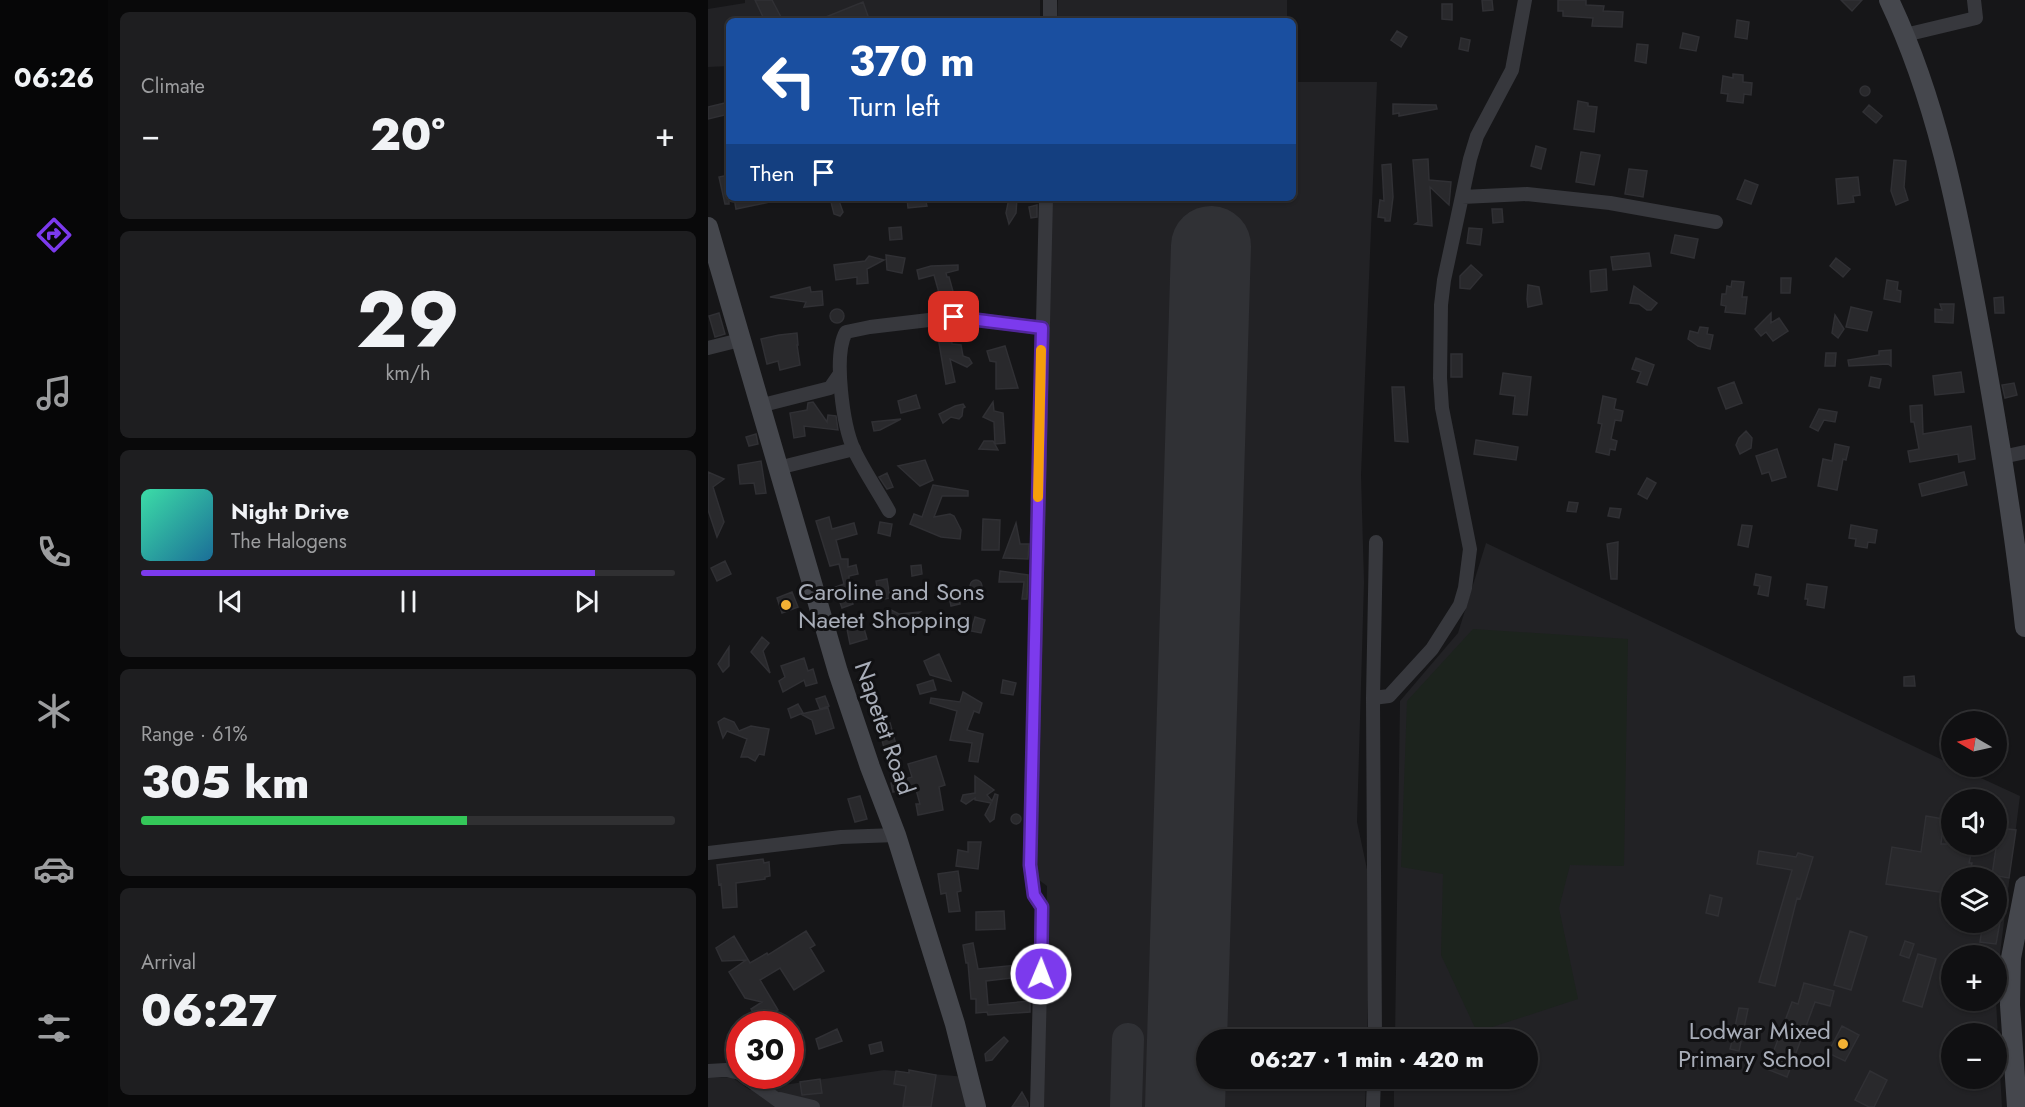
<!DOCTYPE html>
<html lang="en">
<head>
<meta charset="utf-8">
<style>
  :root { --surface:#101012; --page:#1e1e20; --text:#f1f3f6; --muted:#9c9d9f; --line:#303032; --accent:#7c3aed }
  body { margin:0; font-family:Jost,sans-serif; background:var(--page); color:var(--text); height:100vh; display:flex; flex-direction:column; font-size:22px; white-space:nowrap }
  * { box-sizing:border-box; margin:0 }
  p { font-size:20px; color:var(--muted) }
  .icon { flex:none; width:33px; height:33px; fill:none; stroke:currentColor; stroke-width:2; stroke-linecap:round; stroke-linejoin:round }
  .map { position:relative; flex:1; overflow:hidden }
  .sheet { display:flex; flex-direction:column; gap:12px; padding:12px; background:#09090a; width:600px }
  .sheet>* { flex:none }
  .top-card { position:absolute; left:18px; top:18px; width:570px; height:183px; border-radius:9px; box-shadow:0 2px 4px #0004,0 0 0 2px var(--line); background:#1a4fa0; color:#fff; overflow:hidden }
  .needle { width:39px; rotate:279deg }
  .controls { position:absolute; left:1233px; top:711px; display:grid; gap:12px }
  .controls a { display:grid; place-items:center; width:66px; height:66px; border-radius:50%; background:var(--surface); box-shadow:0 2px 4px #0004,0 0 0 2px var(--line); font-size:30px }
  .speed { position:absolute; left:18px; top:1011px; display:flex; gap:12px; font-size:30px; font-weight:700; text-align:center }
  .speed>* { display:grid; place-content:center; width:78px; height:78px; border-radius:50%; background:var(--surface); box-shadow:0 2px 4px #0004,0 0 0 2px var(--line); line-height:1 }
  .speed .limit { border:9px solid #d22; background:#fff; color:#111 }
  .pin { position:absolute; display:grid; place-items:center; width:51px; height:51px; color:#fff; margin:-26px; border-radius:12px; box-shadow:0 3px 9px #0006 }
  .me { position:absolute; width:66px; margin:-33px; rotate:1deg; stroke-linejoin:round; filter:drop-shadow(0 0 4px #0008) }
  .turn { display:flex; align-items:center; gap:21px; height:126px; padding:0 24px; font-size:27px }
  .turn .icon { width:78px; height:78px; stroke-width:2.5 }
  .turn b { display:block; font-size:42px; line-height:51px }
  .then { display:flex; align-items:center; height:57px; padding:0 24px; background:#0003; gap:12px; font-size:22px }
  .big { font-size:45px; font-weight:800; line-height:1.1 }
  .sheet .widget { flex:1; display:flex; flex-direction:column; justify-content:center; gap:9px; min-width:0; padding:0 21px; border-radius:9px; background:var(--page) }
  .sheet .dial { align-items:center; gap:0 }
  .dial b { font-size:78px; line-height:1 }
  .song { display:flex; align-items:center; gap:18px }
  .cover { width:72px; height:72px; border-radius:9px; background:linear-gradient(135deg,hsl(160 70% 55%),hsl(200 70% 35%)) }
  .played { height:6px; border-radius:3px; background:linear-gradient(90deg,var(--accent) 85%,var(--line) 85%) }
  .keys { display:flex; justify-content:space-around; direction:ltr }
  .heat { display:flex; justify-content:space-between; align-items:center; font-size:33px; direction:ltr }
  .charge { height:9px; border-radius:4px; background:linear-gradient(90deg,#34c759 61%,var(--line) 0) }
  .trip { position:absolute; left:488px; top:1029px; width:342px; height:60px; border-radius:30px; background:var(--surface); box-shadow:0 2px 4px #0004,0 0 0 2px var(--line); font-weight:800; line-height:60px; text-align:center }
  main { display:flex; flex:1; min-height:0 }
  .tab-bar { display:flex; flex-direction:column; width:108px; justify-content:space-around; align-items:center; background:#060607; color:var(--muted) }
  .tab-bar .icon { width:42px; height:42px }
  .tab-bar .selected { color:var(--accent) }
  .tab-bar b { font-size:27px; color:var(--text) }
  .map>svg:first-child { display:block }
  .built { fill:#222225; fill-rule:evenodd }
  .green { fill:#1c231d }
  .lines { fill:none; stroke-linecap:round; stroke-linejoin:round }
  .taxiway { stroke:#303135; stroke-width:32 }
  .runway { stroke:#303135; stroke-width:80 }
  .building { fill:#29292c; stroke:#303034; stroke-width:1.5 }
  .street { stroke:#37383d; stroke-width:14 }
  .secondary { stroke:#45474d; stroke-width:20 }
  .route-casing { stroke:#51269a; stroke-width:15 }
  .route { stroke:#7c3aed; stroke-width:10 }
  .slow { stroke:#f59e0b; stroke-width:10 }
  .poi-dot { fill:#f2b134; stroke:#111113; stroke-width:2 }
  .labels { text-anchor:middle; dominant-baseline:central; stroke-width:6; stroke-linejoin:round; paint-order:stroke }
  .poi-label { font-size:24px; fill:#a8adb8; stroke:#111113; text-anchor:start }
  .street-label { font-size:24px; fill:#a8adb8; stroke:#111113 }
</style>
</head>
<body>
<main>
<nav class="tab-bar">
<b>06:26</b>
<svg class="icon selected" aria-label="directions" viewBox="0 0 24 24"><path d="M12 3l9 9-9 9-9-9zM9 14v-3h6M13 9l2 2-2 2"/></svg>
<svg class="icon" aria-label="music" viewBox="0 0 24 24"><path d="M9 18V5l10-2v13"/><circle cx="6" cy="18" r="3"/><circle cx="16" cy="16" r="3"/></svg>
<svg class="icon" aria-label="phone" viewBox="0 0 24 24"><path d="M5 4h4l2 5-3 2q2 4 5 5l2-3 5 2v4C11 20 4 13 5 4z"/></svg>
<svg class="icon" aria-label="climate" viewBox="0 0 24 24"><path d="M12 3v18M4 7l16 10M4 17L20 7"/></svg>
<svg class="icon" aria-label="car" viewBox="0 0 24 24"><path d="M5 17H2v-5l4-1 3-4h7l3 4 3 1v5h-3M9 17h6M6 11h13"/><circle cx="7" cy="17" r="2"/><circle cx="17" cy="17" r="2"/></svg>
<svg class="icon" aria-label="filters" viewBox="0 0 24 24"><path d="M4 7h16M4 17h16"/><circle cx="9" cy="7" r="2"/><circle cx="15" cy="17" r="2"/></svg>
</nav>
<section class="sheet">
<div class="widget"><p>Climate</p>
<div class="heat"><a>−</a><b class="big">20°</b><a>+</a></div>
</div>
<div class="widget dial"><b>29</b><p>km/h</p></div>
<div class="widget">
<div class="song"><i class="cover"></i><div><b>Night Drive</b><p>The Halogens</p></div></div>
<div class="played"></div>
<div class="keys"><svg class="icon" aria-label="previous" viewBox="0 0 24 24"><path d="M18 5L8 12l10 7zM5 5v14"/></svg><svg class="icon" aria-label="pause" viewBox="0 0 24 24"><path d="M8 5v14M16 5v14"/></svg><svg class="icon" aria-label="next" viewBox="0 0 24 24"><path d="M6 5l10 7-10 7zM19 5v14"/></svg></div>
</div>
<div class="widget"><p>Range · 61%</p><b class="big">305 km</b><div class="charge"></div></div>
<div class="widget"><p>Arrival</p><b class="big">06:27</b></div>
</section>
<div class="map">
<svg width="1317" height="1107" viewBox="0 0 1317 1107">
  <rect width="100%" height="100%" fill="#161618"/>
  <!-- built -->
  <path class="built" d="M37,0H332V21H21V66L0,67V9L37,3Z
    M350,0H579V21H349Z
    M585,82H669L653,475L656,582L649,822L663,888L659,1039L498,1040V1078L658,1079L657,1107H335L339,886L327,877L343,198H585Z
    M778,543L1243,764L1244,766L1249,767L1312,796L1289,977L1288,956H1244V1000L1288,1001L1294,1107H686V1079L819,1078V1040L687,1039L692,701L750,633ZM1244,800H1288V844H1244ZM1244,878H1288V922H1244ZM1244,1034H1288V1078H1244Z
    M176,1070L259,1077L265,1107H0V1078H25L42,1090Z"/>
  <!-- green -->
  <path class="green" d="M765,629L920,639L916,866L862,865L851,908L870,999L769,1032L733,955L735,874L693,867L699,701Z"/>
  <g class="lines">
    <!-- taxiway -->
    <path class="taxiway" d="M418,1107L420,1039"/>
    <!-- runway -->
    <path class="runway" d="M477,1107L503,246"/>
  </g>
  <!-- building -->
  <path class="building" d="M47,0H64L75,21H57Z
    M774,0H784L785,10L775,11Z
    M850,0H878V5L896,6L895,11L915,12L914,27L884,26L885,18L855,16V11H850Z
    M1133,0H1154L1144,11Z
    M155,2L160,16L148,21H108Z
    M734,4H744V20L734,19Z
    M1029,20L1041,22L1039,39L1027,37Z
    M689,31L699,37L693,47L683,40Z
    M975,33L991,37L988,51L972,48Z
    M753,38L762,40L760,51L751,49Z
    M929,44L940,45L938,63L927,61Z
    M1025,74L1035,75V82L1044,83L1043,95L1036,94L1035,103L1019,101L1020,94L1013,93L1015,76L1025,78Z
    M1152 91a5 5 0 1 1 10 0a5 5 0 1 1-10 0Z
    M870,101L880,103V106L889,107L886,132L866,129Z
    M21,102V114L0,119V107Z
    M685,104L728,105L729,109L691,116V113L685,114Z
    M1161,105L1174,116L1168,123L1155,112Z
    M828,146L838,149L833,169L823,166Z
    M873,152L892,155L886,185L868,182Z
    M720,159L721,180L743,182L741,205L722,187L724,226L707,224L710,222L705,160Z
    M1186,160L1198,161L1196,187L1200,200L1188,205L1183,191Z
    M683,164L685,197L682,221H677V218L670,217L672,200L676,201L674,165Z
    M921,169L939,171L935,197L917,194Z
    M21,175V204H17L11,177Z
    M1150,177L1152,195L1145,196L1146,202L1130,204L1128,179Z
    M1037,180L1050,185L1043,204L1029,199Z
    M26,198H61L62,202L28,209Z
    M122,198H130L135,212L132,216L126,214Z
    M199,198H217L219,206L200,208Z
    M301,198H309L308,213L301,224L298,213Z
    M329,205V217L323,218L321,207Z
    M784,209H794L795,222L785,223Z
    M193,227L194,239L182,240L181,228Z
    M761,228L774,229L772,245L759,243Z
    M967,235L990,239L986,258L963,253Z
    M941,253L943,266L905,270L903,257Z
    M178,255L197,258L194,273L179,270Z
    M161,256L176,260L159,269L160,283L149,284V277L128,280L126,265L157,261Z
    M1128,258L1142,269L1135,277L1122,266Z
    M250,265V270L238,273L239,277H241L246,295H264V304H250L251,309L229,310L228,300H233L226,275L211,279L209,270L223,266Z
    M763,265L774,275L762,289L752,288V276Z
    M898,269L899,290L883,292L882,271Z
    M1073,278H1083L1082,293H1073Z
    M1179,280L1190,282L1189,290L1193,291L1192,302L1176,299Z
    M1024,281L1036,282L1034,297H1039L1037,314L1017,312L1018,306L1013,305L1014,294H1018L1019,286L1023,287Z
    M820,285L831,287L834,304L820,307L819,299Z
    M926,286L949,303L943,310H939L931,304L922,303Z
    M102,287L103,292L114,291L115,305L96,307L98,302L62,297Z
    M1295,297L1296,313H1287L1286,298Z
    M1232,304H1246L1245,323L1227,322V309L1234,310Z
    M1143,307L1164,312L1159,331L1138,327Z
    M122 316a7 7 0 1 1 14 0a7 7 0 1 1-14 0Z
    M11,313L17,334L7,337L1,316Z
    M1063,313V323L1071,318L1080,331L1065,341L1058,332L1053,336L1047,329Z
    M1127,315L1136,329L1130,338L1124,333Z
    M992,327L1000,328L999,334L1005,335L1002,349L990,346L980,339L982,331L990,333Z
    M237,330L243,334L244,344L253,345L255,356L261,358L264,363L259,367L242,359L247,382L238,384L230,337L231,333Z
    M89,333L90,345H89L92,365L72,370L70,361L59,364L53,339L71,335Z
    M297,346L310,388L288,389V362L282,361L279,351Z
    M1183,350V366L1180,364L1141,366L1140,360L1171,355V351Z
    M1118,353H1128L1127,366H1117Z
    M743,354H754V377H743Z
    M928,358L946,365L939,385L929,382L933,372L924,369Z
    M1253,372L1256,392L1227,395L1225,376Z
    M795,373L823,377L819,415L805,414L807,396L792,394Z
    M1163,377L1173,379L1171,388L1161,386Z
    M1026,382L1034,403L1018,409L1010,388Z
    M1306,383L1309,395L1297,398L1294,385Z
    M684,387H696L700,442L687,441Z
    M208,395L212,408L193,413L190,401Z
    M895,396L908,399L906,409L915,411L913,421L907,420L903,439L909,441L907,450L902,449L901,455L888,452L894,424L890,423Z
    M105,402L119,422L120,415L128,416L130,430L96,426L97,436L86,438L82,413L99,410L100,403Z
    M285,402L286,411L295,413L297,443L287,444L286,422L275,417Z
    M255,404L257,407L255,408L254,416L251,419L243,417L235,423L231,414L247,406Z
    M1214,405L1215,434L1263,426L1267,459L1251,462L1250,454L1202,462L1200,451L1211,449L1206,422H1203L1202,406Z
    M1111,409L1129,412L1127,422L1116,420L1110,431L1102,427Z
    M193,419L172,430L166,431L164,422Z
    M1038,431L1044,438L1043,448L1032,454L1028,445L1031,438Z
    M48,434L50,444L41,446L38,437Z
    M768,440L810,447L808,460L766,454Z
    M276,441H285L290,450L271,449Z
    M1127,444L1141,447L1138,460L1135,459L1129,490L1110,486L1115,459L1124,461Z
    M1069,449L1078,477L1064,481L1061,472L1054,474L1048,456Z
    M217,460L225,480L212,486L190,466Z
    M53,461L58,493L48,494L46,483L32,484L30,465Z
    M0,472L16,479L5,487L16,522L9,537L0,510Z
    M1256,472L1259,485L1214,496L1211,484Z
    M179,473L185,487L179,489L171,477Z
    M939,478L948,483L939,499L930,494Z
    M225,485L260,491V496H234L226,517L242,514L246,516L253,530L252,539L233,537L202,524L206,514L214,517Z
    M861,502L870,503L868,512L859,511Z
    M902,508L913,509L911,518L900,516Z
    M121,517L124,529L146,523L149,534L128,540L133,559H140V567L148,565L150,574L141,576V582L143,581L149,597L142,595L145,604L134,608L128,591L122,589L136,584L131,564L122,566L108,521Z
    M275,519L292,520L291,550H274Z
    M172,522L184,524L182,536L170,533Z
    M308,523L312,544H321L320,559L295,558Z
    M1034,525L1044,526L1040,547L1030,545Z
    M1143,525L1169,530L1167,543L1160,542L1159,548L1147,546L1148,539L1141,538Z
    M910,542L909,579H903L899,544Z
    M17,561L23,574L9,581L3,568Z
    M213,565L214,574L204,576L203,566Z
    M292,571L320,575L319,599H314L316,582H291Z
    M1048,574L1063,577L1060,596L1050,594L1052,586L1046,585Z
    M179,579L182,598L171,600L168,581Z
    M262 586a6 6 0 1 1 12 0a6 6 0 1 1-12 0Z
    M1099,584L1119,587L1116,608L1099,605L1100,599H1097Z
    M249,590L252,604L243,606L240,592Z
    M84,592L90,607L74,613L69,598Z
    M183,610L191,614L212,612L192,627L180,620L179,616Z
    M267,617L277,620L273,633L263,631Z
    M155,625L159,639L142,644L139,629Z
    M54,637L61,643L55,651L62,673L43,652Z
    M21,647V666L15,672L10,664Z
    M231,654L243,681L222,675L216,661Z
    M96,658L100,671L105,669L109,683L98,686L96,680L75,692L71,681L77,677L73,666Z
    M1206,676L1207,686H1196V677Z
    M225,680L228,690L212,694L209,685Z
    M295,680L308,683L305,695L293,693Z
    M255,692L274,703L271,713L266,711L259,730L275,734L270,762L261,761L264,743L242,740L249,711L222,703L223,698L252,702Z
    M117,696L121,706L112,709L108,699Z
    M90,704L95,713L83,718L80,709Z
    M120,708L126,728L108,734L104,720L93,714Z
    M16,718L26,722L31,731L43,726L61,729L56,755L51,754L47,761L40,757H33L39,739L19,731L15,738L10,722Z
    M182,723L192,759L180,763L171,729Z
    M228,756L237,785L231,787L235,810L210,815L208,804H212L207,786L185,792L183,783L204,777L200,764Z
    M267,776L286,790L279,795L284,801L287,794L290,795L286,819L282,822L277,815L283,803L267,800V798L258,804L253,801L255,795L267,793Z
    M152,796L159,819L147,822L140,799Z
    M303 819a5 5 0 1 1 10 0a5 5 0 1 1-10 0Z
    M1218,816L1236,819L1233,844H1265L1261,863H1264L1261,878H1244V894L1178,884L1184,847L1213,852Z
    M1291,828L1308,830L1301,878L1284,875Z
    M260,842H273L270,869L248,866L250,850L260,852Z
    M1051,851L1088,857L1090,853L1105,857L1092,899L1089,898L1067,986L1051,982L1084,870L1049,864Z
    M55,859L56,863L61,862L62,876L57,877V879L28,883L29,907L15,908L13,884L11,885L9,865Z
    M250,871L253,891L249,892L252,911L241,912L238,893L233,894L230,874Z
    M1002,895L1014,898L1010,916L998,913Z
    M296,911L297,929L268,930V912Z
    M1275,922H1292L1288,944L1272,942Z
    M98,931L107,945L102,948L116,971L86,990L72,968L52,980L70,1010L51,1021L43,1009L54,1002L37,998L21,972L38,960L14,961L8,948L26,936L42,963L59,953L60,955Z
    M1142,931L1159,937L1143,990L1126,985Z
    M1197,941L1206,944L1201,958L1192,955Z
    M265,943L270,969L320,964L321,976L278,981L280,1005L322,1001V1012L280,1015L279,1012L268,1013V999H263L260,963H258L255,945Z
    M1210,954L1228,959L1214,1007L1195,1001Z
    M1096,983L1126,991L1122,1006L1107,1002L1079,1077L1059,1069L1084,1002L1090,1004Z
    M1031,1008L1040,1009L1034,1038L1025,1036Z
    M1134,1026L1151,1035L1137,1061L1120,1053Z
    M129,1029L134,1041L111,1049L108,1039Z
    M296,1037L300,1041L284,1060L278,1061L277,1054Z
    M1024,1041L1033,1042L1031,1051L1022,1049Z
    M173,1042L175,1051L163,1054L161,1045Z
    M201,1070L228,1075L223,1107H195L198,1086L186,1084L188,1071L201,1073Z
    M1162,1071L1179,1080L1166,1107H1161L1147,1100Z
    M112,1079L114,1093L94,1095L92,1082Z
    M314,1092L320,1103V1107H304Z"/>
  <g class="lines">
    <!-- street -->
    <path class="street" d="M342,21V0
      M1197,35L1268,18L1266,0
      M754,197L819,194L902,203L1008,222
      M0,348L32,340
      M51,406L122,388L131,375
      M1294,457L1317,452
      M70,468L146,449
      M181,511C170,491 156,471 146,450C135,426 125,355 138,332L162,327L246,317L334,328
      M665,698L681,696L724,649L752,605L757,588L762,549L734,408L732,378L733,305L736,280L762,159L769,136L804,70L817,0
      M0,853L133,837L188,835
      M667,1040L665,698L668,542
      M0,1071L18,1070L32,1073
      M36,1076L79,1107
      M72,1099L105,1107
      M329,1107L334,907L326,895L322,865L338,198
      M665,1107L666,1078"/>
    <!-- secondary -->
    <path class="secondary" d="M1181,0C1228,99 1249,206 1269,314C1288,417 1306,522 1317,627
      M0,227L130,672L162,767L188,835L247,1024L268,1107
      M1309,1107L1302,1005L1303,958L1317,886"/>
  </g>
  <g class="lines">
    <defs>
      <path id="route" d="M246,317L334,328L322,865L326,895L334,907L333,974"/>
    </defs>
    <!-- route casing -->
    <use href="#route" class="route-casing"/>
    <!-- route -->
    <use href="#route" class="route"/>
    <!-- slow -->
    <path class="slow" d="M330,497L333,350"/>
  </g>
  <!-- markers -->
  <g class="poi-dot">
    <circle cx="78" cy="605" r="6"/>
    <circle cx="1135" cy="1044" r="6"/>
  </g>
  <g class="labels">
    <!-- poi labels -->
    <g class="poi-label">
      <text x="90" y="591">Caroline and Sons<tspan x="90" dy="28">Naetet Shopping</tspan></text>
      <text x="1123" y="1030" text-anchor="end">Lodwar Mixed<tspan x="1123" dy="28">Primary School</tspan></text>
    </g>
    <!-- street labels -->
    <g class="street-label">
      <text transform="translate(177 728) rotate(71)">Napetet Road</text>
    </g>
  </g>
</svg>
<div class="controls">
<a><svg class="needle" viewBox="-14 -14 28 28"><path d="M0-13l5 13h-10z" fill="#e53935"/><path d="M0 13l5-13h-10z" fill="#9c9d9f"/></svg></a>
<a><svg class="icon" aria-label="sound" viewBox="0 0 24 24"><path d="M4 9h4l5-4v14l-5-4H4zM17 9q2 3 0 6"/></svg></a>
<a><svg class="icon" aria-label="layers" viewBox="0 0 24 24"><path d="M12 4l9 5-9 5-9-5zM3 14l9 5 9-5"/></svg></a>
<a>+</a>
<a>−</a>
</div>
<div class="speed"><div class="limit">30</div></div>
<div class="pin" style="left:246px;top:317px;background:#d93025"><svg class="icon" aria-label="arrive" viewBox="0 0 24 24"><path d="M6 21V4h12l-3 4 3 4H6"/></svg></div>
<svg class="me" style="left:333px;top:974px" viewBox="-20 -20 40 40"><circle r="17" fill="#7c3aed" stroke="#fff" stroke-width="3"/><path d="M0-11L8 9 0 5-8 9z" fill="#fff"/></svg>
<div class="trip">06:27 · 1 min · 420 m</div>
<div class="top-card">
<div class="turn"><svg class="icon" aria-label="left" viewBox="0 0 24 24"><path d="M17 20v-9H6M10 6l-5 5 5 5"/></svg><div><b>370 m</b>Turn left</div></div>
<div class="then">Then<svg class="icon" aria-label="arrive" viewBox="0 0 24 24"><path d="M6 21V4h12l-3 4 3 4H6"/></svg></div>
</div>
</div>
</main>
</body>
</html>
